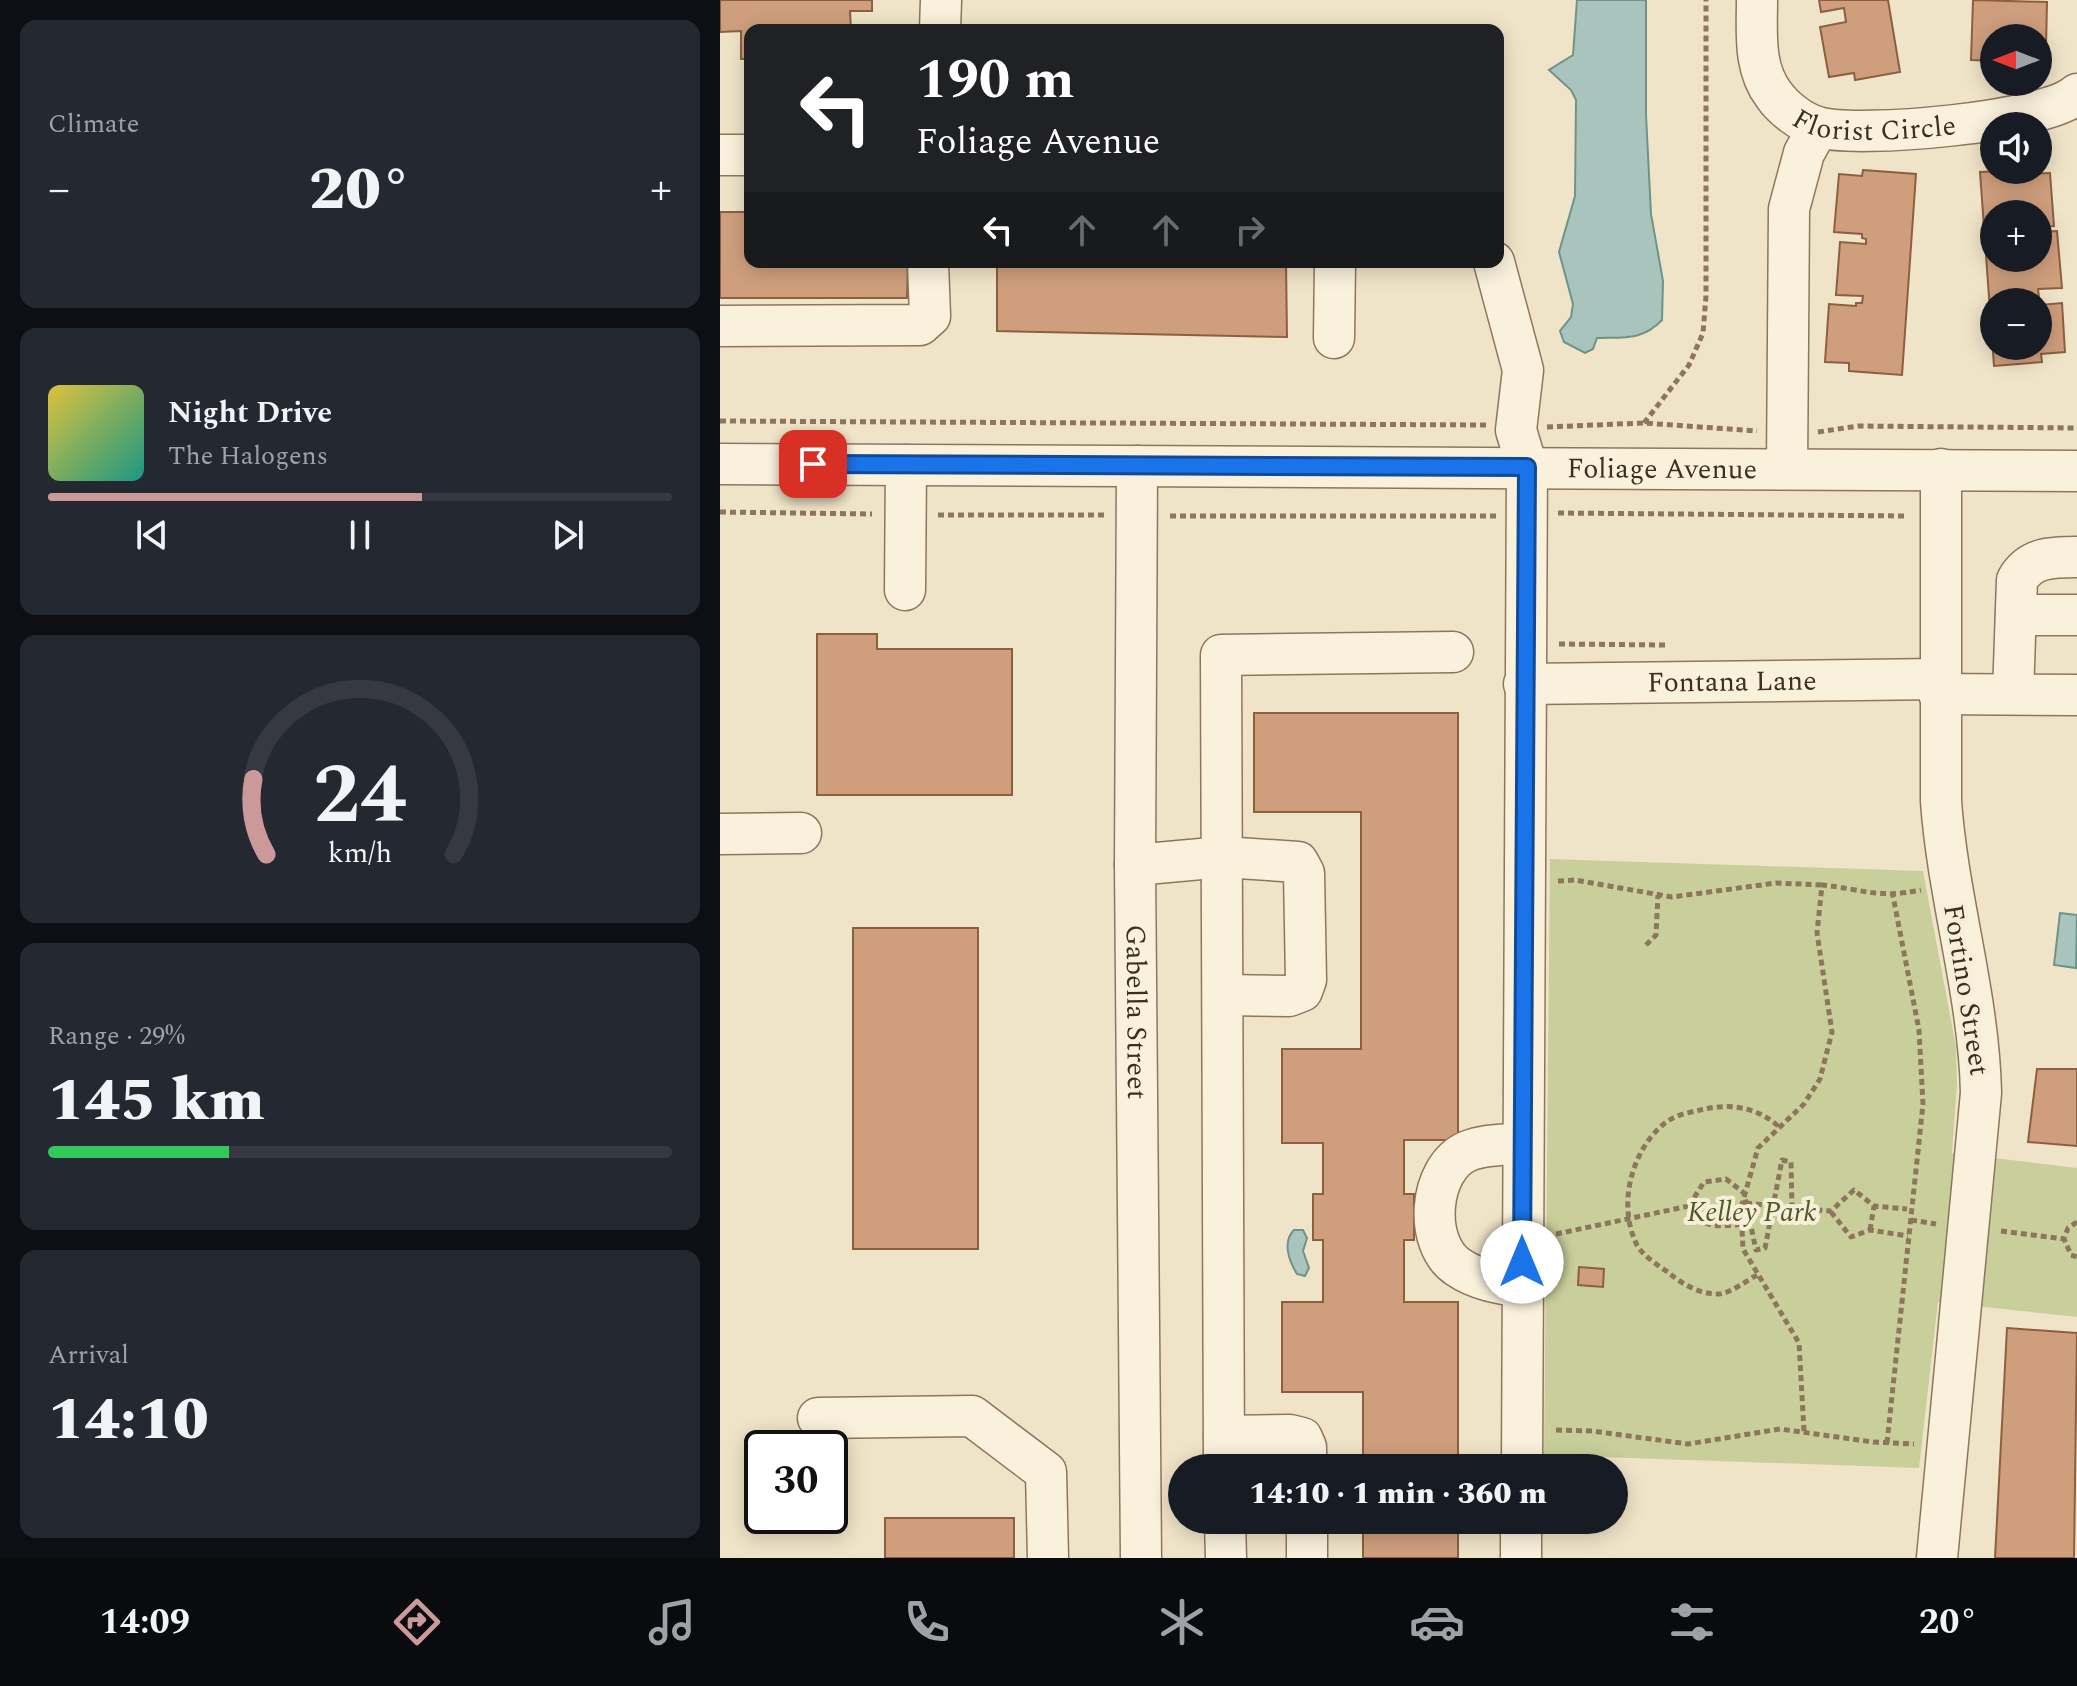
<!DOCTYPE html>
<html lang="en">
<head>
<meta charset="utf-8">
<style>
  :root { --surface:#171b24; --page:#242831; --text:#f1f3f6; --muted:#9ea1a6; --line:#363941; --accent:#cc999b }
  body { margin:0; font-family:Spectral,serif; background:var(--page); color:var(--text); height:100vh; display:flex; flex-direction:column; font-size:30px; white-space:nowrap }
  * { box-sizing:border-box; margin:0 }
  p { font-size:26px; color:var(--muted) }
  .icon { flex:none; width:44px; height:44px; fill:none; stroke:currentColor; stroke-width:2; stroke-linecap:round; stroke-linejoin:round }
  .map { position:relative; flex:1; overflow:hidden }
  .sheet { display:flex; flex-direction:column; gap:20px; padding:20px; background:#0d0f14; width:720px }
  .sheet>* { flex:none }
  .banner { position:absolute; left:24px; top:24px; width:760px; height:244px; border-radius:16px; box-shadow:0 4px 20px #0003; background:#202124; color:#fff; overflow:hidden }
  .needle { width:52px; rotate:270deg }
  .fabs { position:absolute; left:1260px; top:24px; display:grid; gap:16px }
  .fabs a { display:grid; place-items:center; width:72px; height:72px; border-radius:50%; background:var(--surface); box-shadow:0 4px 20px #0003; font-size:40px }
  .speed { position:absolute; left:24px; top:1430px; display:flex; gap:16px; font-size:40px; font-weight:700; text-align:center }
  .speed>* { display:grid; place-content:center; width:104px; height:104px; border-radius:50%; background:var(--surface); box-shadow:0 4px 20px #0003; line-height:1 }
  .speed .limit { border:4px solid #111; border-radius:12px; background:#fff; color:#111 }
  .pin { position:absolute; display:grid; place-items:center; width:68px; height:68px; color:#fff; margin:-34px; border-radius:16px; box-shadow:0 4px 12px #0006 }
  .me { position:absolute; width:88px; margin:-44px; rotate:0deg; stroke-linejoin:round; filter:drop-shadow(0 0 6px #0008) }
  .turn { display:flex; align-items:center; gap:28px; height:168px; padding:0 40px; font-size:36px }
  .turn .icon { width:104px; height:104px; stroke-width:2.5 }
  .turn b { display:block; font-size:56px; line-height:68px }
  .lanes { display:flex; align-items:center; height:76px; padding:0 40px; background:#0003; justify-content:center; gap:40px; direction:ltr }
  .lanes .off { opacity:.35 }
  .big { font-size:60px; font-weight:800; line-height:1.1 }
  .sheet .widget { flex:1; display:flex; flex-direction:column; justify-content:center; gap:12px; min-width:0; padding:0 28px; border-radius:16px; background:var(--page) }
  .sheet .dial { align-items:center; gap:0 }
  .dial svg { height:208px; overflow:visible; fill:none; stroke:var(--line); stroke-width:7; stroke-linecap:round; text-anchor:middle }
  .dial text { fill:var(--text); stroke:none }
  .song { display:flex; align-items:center; gap:24px }
  .cover { width:96px; height:96px; border-radius:12px; background:linear-gradient(135deg,hsl(50 70% 55%),hsl(170 70% 35%)) }
  .played { height:8px; border-radius:4px; background:linear-gradient(90deg,var(--accent) 60%,var(--line) 60%) }
  .keys { display:flex; justify-content:space-around; direction:ltr }
  .heat { display:flex; justify-content:space-between; align-items:center; font-size:44px; direction:ltr }
  .charge { height:12px; border-radius:6px; background:linear-gradient(90deg,#34c759 29%,var(--line) 0) }
  .trip { position:absolute; left:448px; top:1454px; width:460px; height:80px; border-radius:40px; background:var(--surface); box-shadow:0 4px 20px #0003; font-weight:800; line-height:80px; text-align:center }
  .tabs { display:flex; height:128px; justify-content:space-around; align-items:center; background:#090b0e; color:var(--muted) }
  .tabs .icon { width:56px; height:56px }
  .tabs .active { color:var(--accent) }
  .tabs b { font-size:36px; color:var(--text) }
  main { display:flex; flex:1; min-height:0 }
  .map>svg:first-child { display:block }
  .green { fill:#c9cf9b }
  .water { fill:#a9c4bc; stroke:#6f938a; stroke-width:2 }
  .building { fill:#cf9f7d; stroke:#8d5f41; stroke-width:2; fill-rule:evenodd }
  .lines { fill:none; stroke-linecap:round; stroke-linejoin:round }
  .minor-casing { stroke:#8d765c; stroke-width:43 }
  .path { stroke:#8d765c; stroke-width:5; stroke-dasharray:6 4; stroke-linecap:butt }
  .minor { stroke:#faf1dc; stroke-width:40 }
  .route-casing { stroke:#114b97; stroke-width:20 }
  .route { stroke:#1a73e8; stroke-width:14 }
  .labels { text-anchor:middle; dominant-baseline:central; stroke-width:8; stroke-linejoin:round; paint-order:stroke }
  .street-label { font-size:28px; fill:#3d2e20; stroke:#f7eed8 }
  .park-label { font-size:28px; font-style:italic; fill:#4d5a26; stroke:#f7eed8 }
</style>
</head>
<body>
<main>
<section class="sheet">
<div class="widget"><p>Climate</p>
<div class="heat"><a>−</a><b class="big">20°</b><a>+</a></div>
</div>
<div class="widget">
<div class="song"><i class="cover"></i><div><b>Night Drive</b><p>The Halogens</p></div></div>
<div class="played"></div>
<div class="keys"><svg class="icon" aria-label="previous" viewBox="0 0 24 24"><path d="M18 5L8 12l10 7zM5 5v14"/></svg><svg class="icon" aria-label="pause" viewBox="0 0 24 24"><path d="M8 5v14M16 5v14"/></svg><svg class="icon" aria-label="next" viewBox="0 0 24 24"><path d="M6 5l10 7-10 7zM19 5v14"/></svg></div>
</div>
<div class="widget dial"><svg viewBox="0 0 100 80">
<path d="M14 69A42 42 0 1 1 86 69"/>
<path d="M14 69A42 42 0 0 1 9 40" stroke="#cc999b"/>
<text x="50" y="56" font-size="32" font-weight="700">24</text>
<text x="50" y="72" font-size="11">km/h</text>
</svg></div>
<div class="widget"><p>Range · 29%</p><b class="big">145 km</b><div class="charge"></div></div>
<div class="widget"><p>Arrival</p><b class="big">14:10</b></div>
</section>
<div class="map">
<svg width="1357" height="1558" viewBox="0 0 1357 1558">
  <rect width="100%" height="100%" fill="#f0e4c8"/>
  <!-- green -->
  <path class="green" d="M830,859L1203,871L1236,1047L1237,1084L1232,1153L1357,1168V1317L1218,1302L1199,1468L824,1455Z"/>
  <!-- water -->
  <path class="water" d="M857,0H926V115L931,214L943,281L942,320C922,341 903,337 877,338L873,349L865,353L844,342L840,331L851,317L853,304L839,252L855,196L856,100L851,90L829,70L853,55Z
    M1340,913L1357,915L1356,968L1334,965Z
    M574,1230H583L587,1238L583,1251L589,1268L585,1276L577,1274C569,1261 562,1242 574,1230Z"/>
  <!-- building -->
  <path class="building" d="M0,0H152V11H130L131,30H30V59H21V31L0,32Z
    M1099,0H1168L1180,72L1135,80L1134,73L1109,77L1100,27L1126,22L1124,8L1101,12Z
    M1253,0L1327,2L1326,47H1318V38H1274V61L1251,60Z
    M1143,170L1196,174L1182,375L1129,371V363L1105,362L1109,304L1136,306V303H1142L1143,296L1116,295L1120,242L1146,244V239L1142,238V234L1114,232L1119,174L1142,176Z
    M1306,170V174L1330,173L1334,226L1321,227L1322,232L1337,231L1342,288L1318,289L1320,305L1342,303L1345,352L1321,354L1322,362L1274,366L1260,172ZM1274,214H1318V258H1274ZM1274,302H1318V346H1274Z
    M0,212H30V262H188L187,298H0Z
    M277,262H566L567,337L277,331Z
    M97,634H157V649H292V795H97Z
    M534,713H738V1140H684V1194H694V1240H684V1302H738V1468H643V1392H562V1302H603V1240H593V1194H603V1143H562V1049H641V812H534Z
    M133,928H258V1249H133Z
    M1317,1069H1357V1146L1308,1142Z
    M859,1267L884,1269L883,1287L858,1285Z
    M1287,1328L1357,1333L1354,1558H1275Z
    M165,1518H294V1558H165Z
    M643,1520H738V1558H643Z"/>
  <g class="lines">
    <defs>
      <g id="minor">
        <path id="s1" d="M1037,0C1037,32 1033,68 1054,95C1063,108 1082,123 1098,127C1137,139 1328,122 1357,94"/>
        <path d="M220,30L221,0"/>
        <path d="M0,155H30"/>
        <path d="M774,262L803,370L796,430L807,467L802,1468"/>
        <path d="M0,326L200,325L210,316L208,262"/>
        <path d="M614,338L615,262"/>
        <path id="s2" d="M0,464L1357,471"/>
        <path id="s3" d="M417,466L415,865L421,1558"/>
        <path d="M1067,468L1069,209L1084,153L1098,128"/>
        <path d="M185,590L186,465"/>
        <path d="M1296,615H1357"/>
        <path id="s4" d="M804,684L1219,679"/>
        <path d="M1219,694L1357,695"/>
        <path d="M1293,694L1297,580C1310,557 1332,557 1357,557"/>
        <path d="M0,834L81,833"/>
        <path d="M415,865L503,857L578,862L584,873L586,980L582,991L569,996L503,995"/>
        <path d="M802,1287C780,1284 757,1280 738,1267C703,1244 708,1168 748,1151C765,1144 784,1145 803,1143"/>
        <path d="M98,1418L252,1416L326,1472L328,1558"/>
        <path d="M504,1436L570,1435L582,1438L586,1447V1468"/>
        <path d="M504,1468L501,655L733,652"/>
        <path d="M505,1520L506,1558"/>
        <path d="M587,1520V1558"/>
        <path d="M801,1558V1520"/>
        <path d="M1217,1558L1261,1093C1259,995 1228,899 1221,801V469"/>
      </g>
    </defs>
    <!-- minor casing -->
    <use href="#minor" class="minor-casing"/>
    <!-- path -->
    <path class="path" d="M0,421L766,425
      M924,423L969,365L983,333L986,296V0
      M827,427L924,423L1037,431
      M1098,432L1138,426L1357,428
      M0,512L152,514
      M838,513L1188,516
      M218,515H384
      M450,516H776
      M839,644L948,645
      M838,881L855,880L952,897L1056,883L1102,885
      M926,945L936,935L938,895
      M1026,1203L1072,1208
      M969,1206L984,1182L1006,1179L1024,1193L1036,1250L1045,1248L1062,1160L1071,1162L1072,1208L1111,1211L1134,1190L1154,1206L1187,1209
      M1111,1212L1131,1237L1150,1230L1188,1236
      M1191,1220L1216,1224
      M1357,1222L1348,1228L1344,1239L1351,1255L1357,1257
      M1150,1230L1154,1206
      M1281,1231L1344,1239
      M836,1234L969,1206C979,1229 1000,1227 1022,1224
      M1037,1275C1026,1281 1011,1293 999,1294C981,1295 962,1284 949,1273C939,1266 923,1256 917,1245C897,1206 911,1150 945,1123C956,1114 972,1112 985,1109C1012,1103 1039,1108 1059,1127
      M836,1430L872,1431L968,1444L1060,1429L1153,1442L1194,1444
      M1084,1431L1079,1343L1023,1249L1021,1208L1038,1148L1084,1104L1100,1079L1112,1032L1097,933L1102,885C1142,889 1158,899 1201,890
      M1167,1443L1203,1104L1199,1030L1173,896"/>
    <!-- minor -->
    <use href="#minor" class="minor"/>
  </g>
  <g class="lines">
    <defs>
      <path id="route" d="M93,464L807,467L802,1262"/>
    </defs>
    <!-- route casing -->
    <use href="#route" class="route-casing"/>
    <!-- route -->
    <use href="#route" class="route"/>
  </g>
  <g class="labels">
    <!-- street labels -->
    <g class="street-label">
      <text stroke="none"><textPath href="#s1" startOffset="210">Florist Circle</textPath></text>
      <text stroke="none"><textPath href="#s2" startOffset="942">Foliage Avenue</textPath></text>
      <text stroke="none"><textPath href="#s4" startOffset="208">Fontana Lane</textPath></text>
      <text transform="translate(1246 990) rotate(81)">Fortino Street</text>
      <text stroke="none"><textPath href="#s3" startOffset="546">Gabella Street</textPath></text>
    </g>
    <!-- park labels -->
    <g class="park-label">
      <text x="1032" y="1212">Kelley Park</text>
    </g>
  </g>
</svg>
<div class="fabs">
<a><svg class="needle" viewBox="-14 -14 28 28"><path d="M0-13l5 13h-10z" fill="#e53935"/><path d="M0 13l5-13h-10z" fill="#9ea1a6"/></svg></a>
<a><svg class="icon" aria-label="sound" viewBox="0 0 24 24"><path d="M4 9h4l5-4v14l-5-4H4zM17 9q2 3 0 6"/></svg></a>
<a>+</a>
<a>−</a>
</div>
<div class="speed"><div class="limit">30</div></div>
<div class="pin" style="left:93px;top:464px;background:#d93025"><svg class="icon" aria-label="arrive" viewBox="0 0 24 24"><path d="M6 21V4h12l-3 4 3 4H6"/></svg></div>
<svg class="me" style="left:802px;top:1262px" viewBox="-20 -20 40 40"><circle r="19" fill="#fff"/><path d="M0-13L10 11 0 6-10 11z" fill="#1a73e8"/></svg>
<div class="trip">14:10 · 1 min · 360 m</div>
<div class="banner">
<div class="turn"><svg class="icon" aria-label="left" viewBox="0 0 24 24"><path d="M17 20v-9H6M10 6l-5 5 5 5"/></svg><div><b>190 m</b>Foliage Avenue</div></div>
<div class="lanes"><svg class="icon" aria-label="left" viewBox="0 0 24 24"><path d="M17 20v-9H6M10 6l-5 5 5 5"/></svg><svg class="icon off" aria-label="ahead" viewBox="0 0 24 24"><path d="M12 20V5M6 11l6-6 6 6"/></svg><svg class="icon off" aria-label="ahead" viewBox="0 0 24 24"><path d="M12 20V5M6 11l6-6 6 6"/></svg><svg class="icon off" aria-label="right" viewBox="0 0 24 24"><path d="M7 20v-9h11M14 6l5 5-5 5"/></svg></div>
</div>
</div>
</main>
<nav class="tabs">
<b>14:09</b>
<svg class="icon active" aria-label="directions" viewBox="0 0 24 24"><path d="M12 3l9 9-9 9-9-9zM9 14v-3h6M13 9l2 2-2 2"/></svg>
<svg class="icon" aria-label="music" viewBox="0 0 24 24"><path d="M9 18V5l10-2v13"/><circle cx="6" cy="18" r="3"/><circle cx="16" cy="16" r="3"/></svg>
<svg class="icon" aria-label="phone" viewBox="0 0 24 24"><path d="M5 4h4l2 5-3 2q2 4 5 5l2-3 5 2v4C11 20 4 13 5 4z"/></svg>
<svg class="icon" aria-label="climate" viewBox="0 0 24 24"><path d="M12 3v18M4 7l16 10M4 17L20 7"/></svg>
<svg class="icon" aria-label="car" viewBox="0 0 24 24"><path d="M5 17H2v-5l4-1 3-4h7l3 4 3 1v5h-3M9 17h6M6 11h13"/><circle cx="7" cy="17" r="2"/><circle cx="17" cy="17" r="2"/></svg>
<svg class="icon" aria-label="filters" viewBox="0 0 24 24"><path d="M4 7h16M4 17h16"/><circle cx="9" cy="7" r="2"/><circle cx="15" cy="17" r="2"/></svg>
<b>20°</b>
</nav>
</body>
</html>
